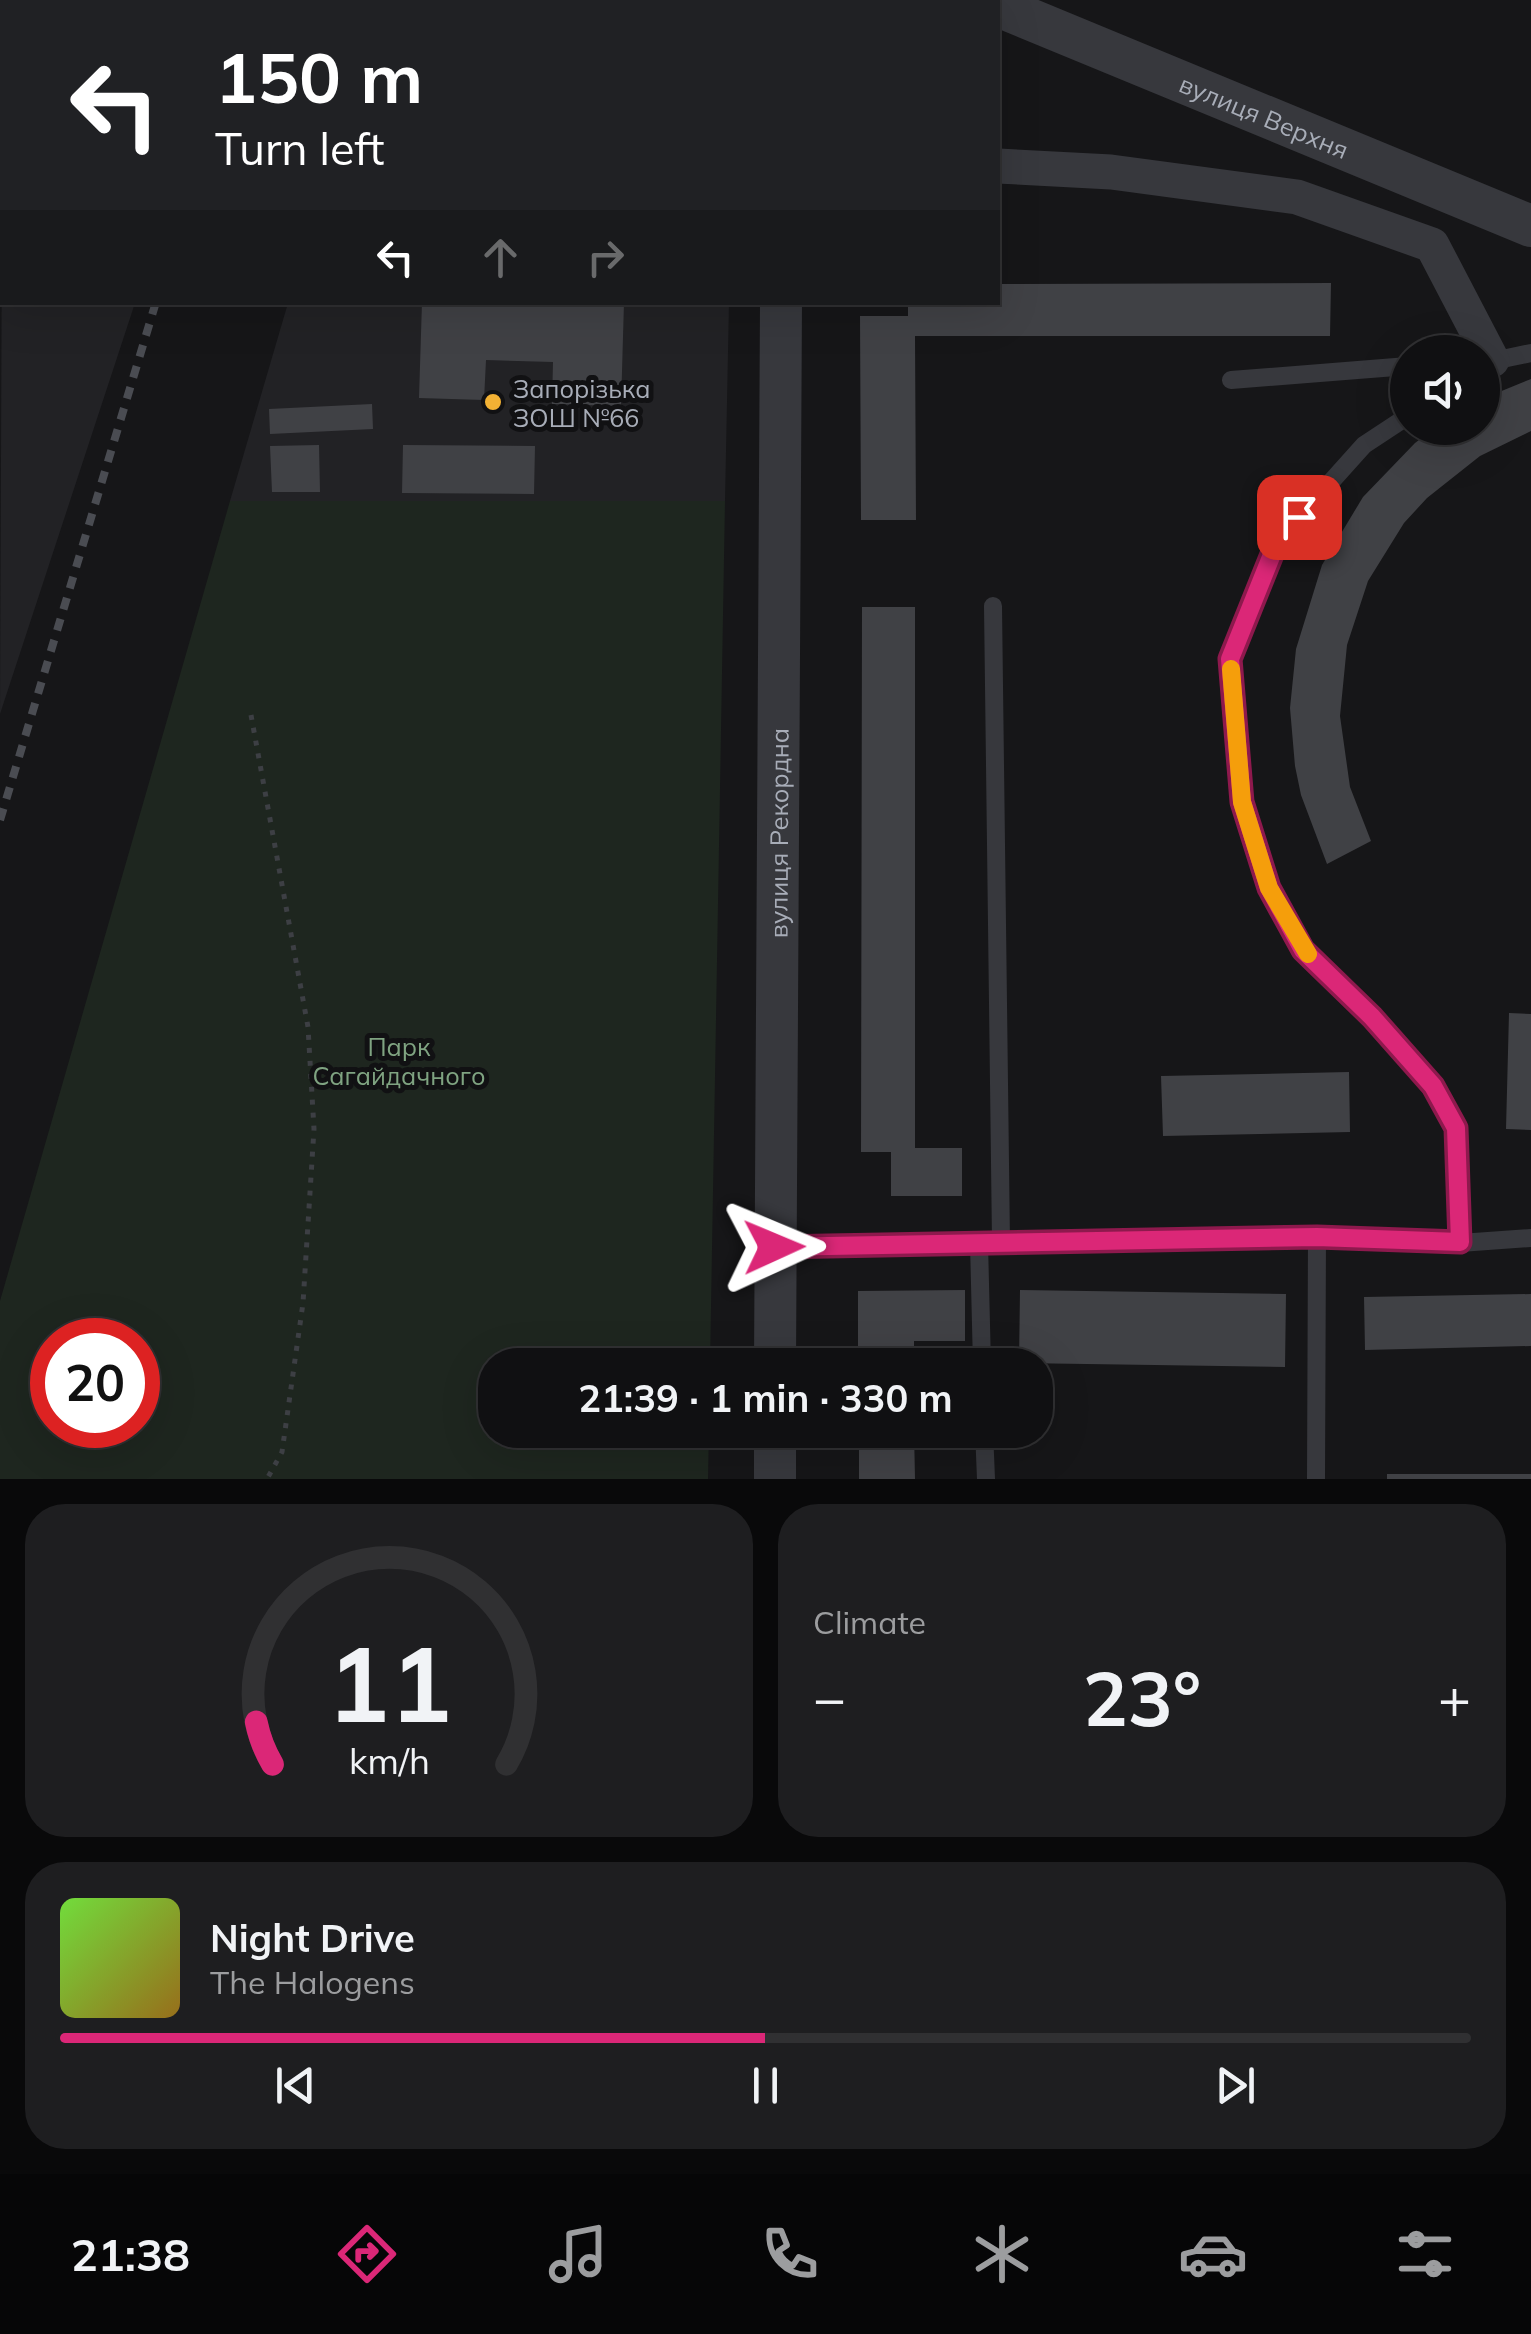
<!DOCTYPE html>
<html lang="en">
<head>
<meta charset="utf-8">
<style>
  :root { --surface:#101012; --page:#1e1e20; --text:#f1f3f6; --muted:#9c9d9f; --line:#303032; --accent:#db2777 }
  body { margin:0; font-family:Mulish,sans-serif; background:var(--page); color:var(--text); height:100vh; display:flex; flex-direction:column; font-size:38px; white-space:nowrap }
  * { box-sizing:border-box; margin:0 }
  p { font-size:32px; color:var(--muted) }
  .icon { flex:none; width:55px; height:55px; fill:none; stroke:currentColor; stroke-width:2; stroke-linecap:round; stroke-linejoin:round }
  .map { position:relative; height:1479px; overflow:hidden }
  .drawer { display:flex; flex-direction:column; gap:25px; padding:25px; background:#09090a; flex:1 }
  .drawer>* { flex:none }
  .hud { position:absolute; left:0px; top:0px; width:1000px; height:305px; box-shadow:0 10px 40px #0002,0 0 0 2px var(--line); background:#202124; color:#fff; overflow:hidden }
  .controls { position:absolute; left:1390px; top:335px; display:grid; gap:20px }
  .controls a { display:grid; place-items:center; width:110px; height:110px; border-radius:50%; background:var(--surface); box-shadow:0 10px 40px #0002,0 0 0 2px var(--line); font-size:50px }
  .speed { position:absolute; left:30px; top:1318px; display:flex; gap:20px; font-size:50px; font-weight:700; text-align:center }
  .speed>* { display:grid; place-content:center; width:130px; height:130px; border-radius:50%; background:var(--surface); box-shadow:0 10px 40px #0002,0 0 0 2px var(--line); line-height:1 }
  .speed .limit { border:15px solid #d22; background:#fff; color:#111 }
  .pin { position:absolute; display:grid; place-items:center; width:85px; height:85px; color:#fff; margin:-42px; border-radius:20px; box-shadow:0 5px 15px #0006 }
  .me { position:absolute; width:110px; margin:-55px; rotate:89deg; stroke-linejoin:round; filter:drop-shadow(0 0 8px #0008) }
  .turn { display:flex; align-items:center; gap:35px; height:210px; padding:0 50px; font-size:45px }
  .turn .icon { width:130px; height:130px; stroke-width:2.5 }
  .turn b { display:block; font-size:70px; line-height:85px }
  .lanes { display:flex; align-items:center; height:95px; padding:0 50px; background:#0003; justify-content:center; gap:50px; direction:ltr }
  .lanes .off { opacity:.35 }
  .big { font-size:75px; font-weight:700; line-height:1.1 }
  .drawer .card { flex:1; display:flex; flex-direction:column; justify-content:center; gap:15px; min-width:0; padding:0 35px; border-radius:40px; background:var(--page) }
  .drawer .dial { align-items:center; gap:0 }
  .dial svg { height:260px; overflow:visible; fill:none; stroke:var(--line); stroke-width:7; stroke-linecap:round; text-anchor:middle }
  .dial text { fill:var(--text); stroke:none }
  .song { display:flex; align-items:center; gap:30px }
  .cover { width:120px; height:120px; border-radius:15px; background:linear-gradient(135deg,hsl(100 70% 55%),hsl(40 70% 35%)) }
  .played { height:10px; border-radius:5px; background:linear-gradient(90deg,var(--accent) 50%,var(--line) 50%) }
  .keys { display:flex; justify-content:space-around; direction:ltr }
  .heat { display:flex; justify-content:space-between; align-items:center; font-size:55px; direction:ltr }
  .drawer .tiles { flex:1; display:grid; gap:25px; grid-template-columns:1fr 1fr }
  .card:last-child { grid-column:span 2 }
  .trip { position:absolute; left:478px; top:1348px; width:575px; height:100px; border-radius:40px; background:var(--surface); box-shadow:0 10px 40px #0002,0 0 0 2px var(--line); font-weight:700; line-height:100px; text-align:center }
  .tab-bar { display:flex; height:160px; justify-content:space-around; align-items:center; background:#060607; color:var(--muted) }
  .tab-bar .icon { width:70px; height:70px }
  .tab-bar .on { color:var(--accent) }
  .tab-bar b { font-size:45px; color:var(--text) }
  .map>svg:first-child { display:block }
  .built { fill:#222225 }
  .green { fill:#1e261f; fill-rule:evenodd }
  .building { fill:#404145 }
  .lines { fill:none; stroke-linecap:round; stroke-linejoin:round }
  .path { stroke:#3d3f44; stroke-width:5; stroke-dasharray:5 8; stroke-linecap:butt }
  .service { stroke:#37383d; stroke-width:18 }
  .minor { stroke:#37383d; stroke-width:35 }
  .tertiary { stroke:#37383d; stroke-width:42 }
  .rail { stroke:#4a4c52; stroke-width:8; stroke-dasharray:12 10; stroke-linecap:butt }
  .route-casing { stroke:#8e194d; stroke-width:25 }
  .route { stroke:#db2777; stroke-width:18 }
  .slow { stroke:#f59e0b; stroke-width:18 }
  .poi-dot { fill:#f2b134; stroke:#111113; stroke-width:4 }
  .labels { text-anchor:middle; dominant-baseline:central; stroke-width:10; stroke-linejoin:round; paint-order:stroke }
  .street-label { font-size:25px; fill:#a8adb8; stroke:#111113 }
  .poi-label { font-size:25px; fill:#a8adb8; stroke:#111113; text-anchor:start }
  .park-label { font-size:25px; fill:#7fa381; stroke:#111113 }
</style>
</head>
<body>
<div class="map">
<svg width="1531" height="1479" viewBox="0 0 1531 1479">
  <rect width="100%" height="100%" fill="#161618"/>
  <!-- built -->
  <path class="built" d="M73,0H235L72,2Z
    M375,0H735L374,2Z
    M2,200V302L135,303L0,714Z
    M288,303H729L725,501H230Z"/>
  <!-- green -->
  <path class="green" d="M230,501H725L710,1365H495V1430H709L708,1479H0V1301ZM52,1340H138V1425H52Z"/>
  <!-- building -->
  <path class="building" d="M1331,283L1330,336H915L916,520H861L860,316H908V302H998V284Z
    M422,302H624L621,406L552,404L553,362L486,360L484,400L419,398Z
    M1531,379V431L1480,456L1427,498L1404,523L1368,581L1347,645L1340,716L1350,787L1371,841L1327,864L1301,795L1295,766L1290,708L1296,649L1322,565L1363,497L1415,443L1435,428H1482V399Z
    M372,404L373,429L270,434L269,409Z
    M319,445L320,492H272L270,446Z
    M403,445L535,446L534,494L402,493Z
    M862,607H915V1148H962V1196H891V1152H861Z
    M1509,1013L1531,1014V1130L1506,1129Z
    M1349,1072L1350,1132L1163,1136L1161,1076Z
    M965,1290V1341H914V1365H858V1291Z
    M1020,1290L1286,1294L1285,1367L1019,1363Z
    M1531,1294V1346L1365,1350L1364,1297Z
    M859,1430H914L915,1479H859Z
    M1387,1474H1531V1479H1387Z"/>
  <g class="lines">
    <!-- path -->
    <path class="path" d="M251,715L308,1027L314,1129L303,1303L282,1452L267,1479"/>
    <!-- service -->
    <path class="service" d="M1488,362L1531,353
      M1231,380L1408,366
      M1408,416L1364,445L1277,542L1230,659L1242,802L1269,888L1303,949L1372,1017L1433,1086L1447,1111L1456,1128L1460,1243
      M993,606L1001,1242
      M979,1243L982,1365
      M775,1247L1317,1237L1460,1243L1531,1238
      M984,1430L986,1479
      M1316,1479L1317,1237"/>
    <!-- minor -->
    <path class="minor" d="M998,166L1111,172L1297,197L1432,245L1492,360"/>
    <!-- tertiary -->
    <g class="tertiary">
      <path d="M783,2V0"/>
      <path id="s1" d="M998,6L1531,226"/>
      <path id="s2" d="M775,1365L781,302"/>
      <path d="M775,1430V1479"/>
    </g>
    <!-- rail -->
    <path class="rail" d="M246,2V0
      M0,820L156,302"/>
  </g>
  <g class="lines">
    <defs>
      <path id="route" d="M774,1247L1317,1237L1460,1242L1456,1128L1433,1086L1372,1017L1303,950L1269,888L1242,802L1230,659L1277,542L1299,517"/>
    </defs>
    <!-- route casing -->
    <use href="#route" class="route-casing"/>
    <!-- route -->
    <use href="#route" class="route"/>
    <!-- slow -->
    <path class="slow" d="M1231,669L1242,802L1269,888L1308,954"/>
  </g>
  <!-- markers -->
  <circle class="poi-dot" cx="493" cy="402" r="10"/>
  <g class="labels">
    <!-- street labels -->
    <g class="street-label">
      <text stroke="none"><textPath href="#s1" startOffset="288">вулиця Верхня</textPath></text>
      <text stroke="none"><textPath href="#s2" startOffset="532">вулиця Рекордна</textPath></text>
    </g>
    <!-- poi labels -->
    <g class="poi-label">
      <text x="513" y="388">Запорізька<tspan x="513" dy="29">ЗОШ №66</tspan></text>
    </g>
    <!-- park labels -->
    <g class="park-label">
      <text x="399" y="1046">Парк<tspan x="399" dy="29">Сагайдачного</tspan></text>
    </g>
  </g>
</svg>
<div class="controls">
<a><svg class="icon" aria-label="sound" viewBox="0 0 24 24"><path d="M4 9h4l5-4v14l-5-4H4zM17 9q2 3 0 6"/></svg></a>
</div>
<div class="speed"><div class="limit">20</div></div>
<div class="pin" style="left:1299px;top:517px;background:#d93025"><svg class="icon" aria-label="arrive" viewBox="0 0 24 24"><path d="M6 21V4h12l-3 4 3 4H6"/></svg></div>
<svg class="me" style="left:774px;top:1247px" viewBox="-20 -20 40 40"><path d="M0-17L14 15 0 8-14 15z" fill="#db2777" stroke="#fff" stroke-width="4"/></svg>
<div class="trip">21:39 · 1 min · 330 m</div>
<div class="hud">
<div class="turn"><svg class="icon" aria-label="left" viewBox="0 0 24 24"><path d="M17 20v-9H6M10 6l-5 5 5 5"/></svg><div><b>150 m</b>Turn left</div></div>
<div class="lanes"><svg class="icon" aria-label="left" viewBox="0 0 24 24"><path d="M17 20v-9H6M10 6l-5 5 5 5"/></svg><svg class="icon off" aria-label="ahead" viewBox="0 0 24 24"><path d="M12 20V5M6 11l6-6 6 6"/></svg><svg class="icon off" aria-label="right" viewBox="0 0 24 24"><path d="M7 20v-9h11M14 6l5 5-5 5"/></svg></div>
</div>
</div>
<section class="drawer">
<div class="tiles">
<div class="card dial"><svg viewBox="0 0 100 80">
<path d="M14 69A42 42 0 1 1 86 69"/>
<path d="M14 69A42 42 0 0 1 9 56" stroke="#db2777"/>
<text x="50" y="56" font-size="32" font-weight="700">11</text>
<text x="50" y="72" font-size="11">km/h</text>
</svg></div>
<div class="card"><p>Climate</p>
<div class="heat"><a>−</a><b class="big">23°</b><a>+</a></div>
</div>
<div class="card">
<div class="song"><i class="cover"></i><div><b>Night Drive</b><p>The Halogens</p></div></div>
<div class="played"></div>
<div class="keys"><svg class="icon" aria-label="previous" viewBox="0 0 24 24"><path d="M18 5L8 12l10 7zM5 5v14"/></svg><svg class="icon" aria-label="pause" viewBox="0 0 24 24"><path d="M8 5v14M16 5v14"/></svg><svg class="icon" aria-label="next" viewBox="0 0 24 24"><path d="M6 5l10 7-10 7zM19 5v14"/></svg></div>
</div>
</div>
</section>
<nav class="tab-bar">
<b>21:38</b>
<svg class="icon on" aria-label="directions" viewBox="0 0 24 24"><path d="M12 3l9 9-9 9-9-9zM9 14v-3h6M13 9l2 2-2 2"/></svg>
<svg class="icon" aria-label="music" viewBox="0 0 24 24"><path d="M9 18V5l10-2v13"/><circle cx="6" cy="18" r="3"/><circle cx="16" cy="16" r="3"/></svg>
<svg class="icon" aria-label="phone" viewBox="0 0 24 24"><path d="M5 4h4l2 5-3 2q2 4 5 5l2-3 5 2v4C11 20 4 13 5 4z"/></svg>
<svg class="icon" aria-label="climate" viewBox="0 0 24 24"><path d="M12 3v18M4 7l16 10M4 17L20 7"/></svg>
<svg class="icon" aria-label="car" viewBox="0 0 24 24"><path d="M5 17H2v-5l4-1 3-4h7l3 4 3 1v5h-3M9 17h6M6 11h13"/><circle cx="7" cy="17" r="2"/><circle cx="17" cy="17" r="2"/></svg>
<svg class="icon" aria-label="filters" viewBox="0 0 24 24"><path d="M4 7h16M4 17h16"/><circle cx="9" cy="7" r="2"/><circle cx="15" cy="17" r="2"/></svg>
</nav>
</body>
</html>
